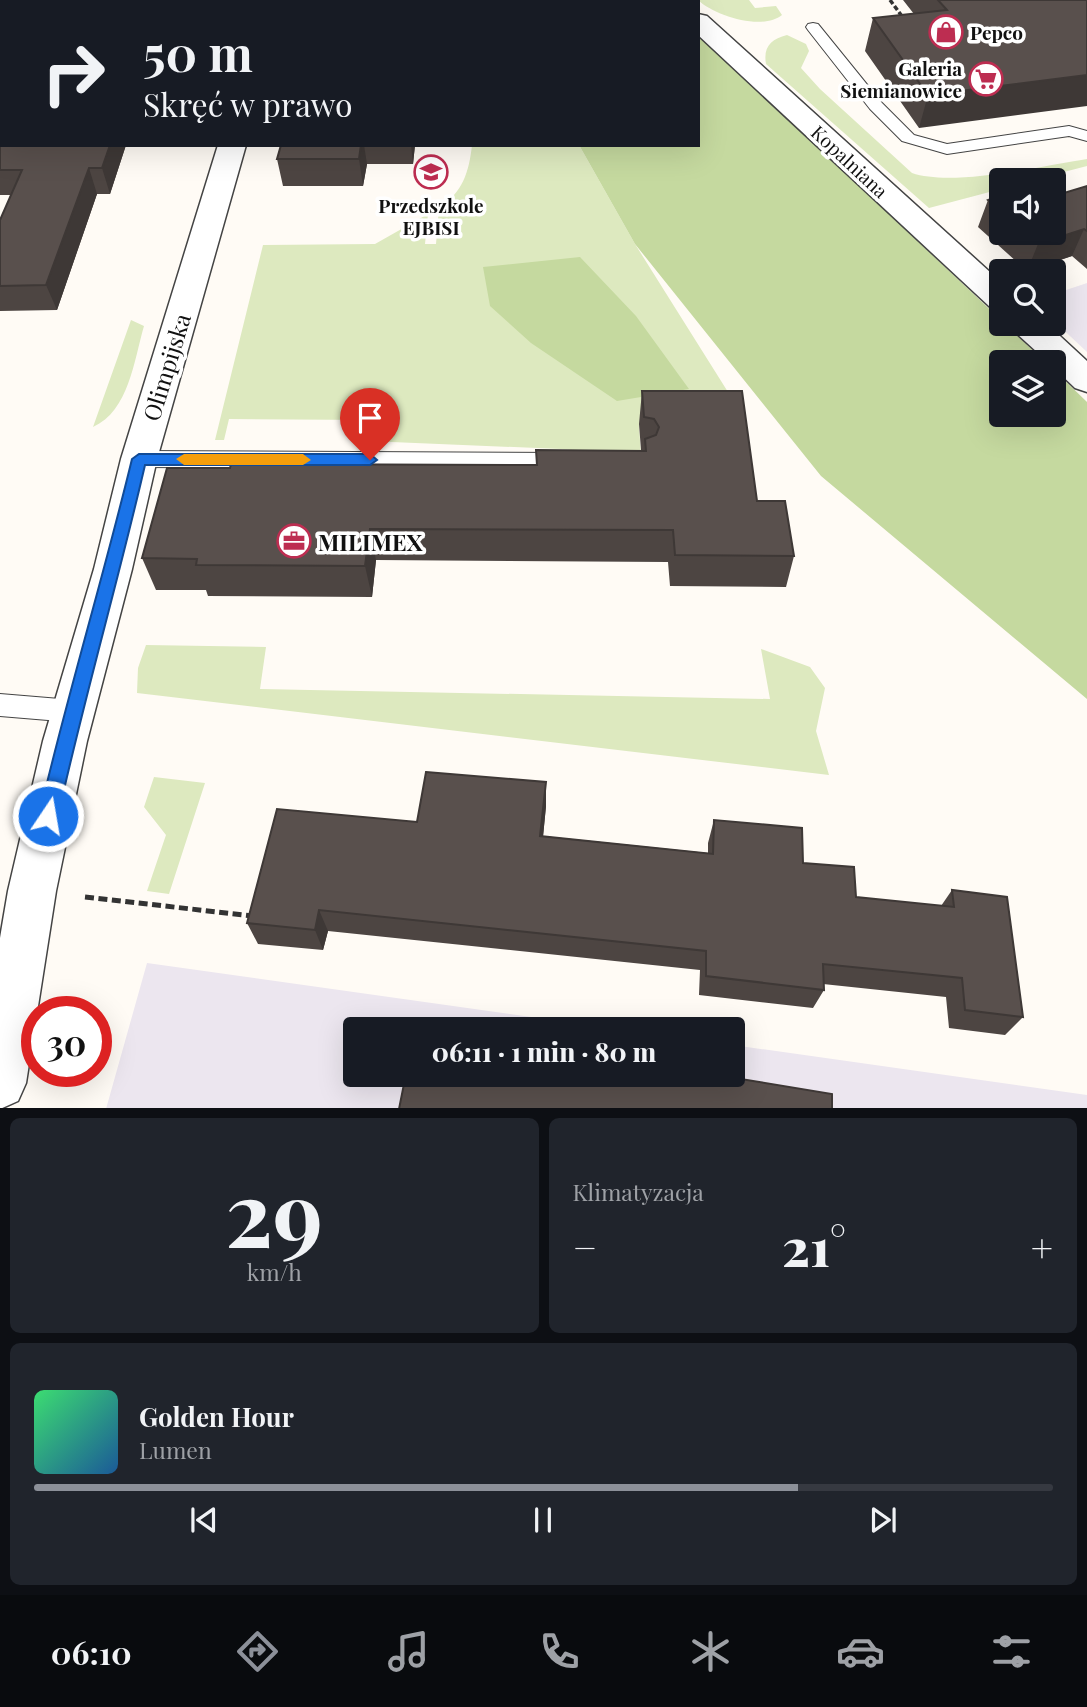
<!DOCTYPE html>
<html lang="pl">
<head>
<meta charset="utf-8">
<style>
  :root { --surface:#171b24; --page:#20242c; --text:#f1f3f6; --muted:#9ea1a6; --line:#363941; --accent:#8c9099 }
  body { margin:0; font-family:"Playfair Display",serif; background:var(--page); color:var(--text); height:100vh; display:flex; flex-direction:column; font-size:26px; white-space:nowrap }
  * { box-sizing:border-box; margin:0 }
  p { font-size:23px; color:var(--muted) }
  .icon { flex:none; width:38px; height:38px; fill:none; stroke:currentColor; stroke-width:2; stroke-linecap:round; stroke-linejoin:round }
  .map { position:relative; height:1108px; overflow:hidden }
  .details { display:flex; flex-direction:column; gap:10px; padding:10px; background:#0d0f14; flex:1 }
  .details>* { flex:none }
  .banner { position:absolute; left:0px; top:0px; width:700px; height:147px; box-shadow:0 7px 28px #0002; background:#171b24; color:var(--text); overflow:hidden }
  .fabs { position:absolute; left:989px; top:168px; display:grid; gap:14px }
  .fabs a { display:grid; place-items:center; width:77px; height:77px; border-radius:7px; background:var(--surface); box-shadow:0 7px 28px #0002; font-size:35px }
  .speed { position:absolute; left:21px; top:996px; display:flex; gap:14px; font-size:35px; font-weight:700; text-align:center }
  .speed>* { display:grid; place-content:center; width:91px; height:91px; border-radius:50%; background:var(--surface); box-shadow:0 7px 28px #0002; line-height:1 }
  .speed .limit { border:10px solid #d22; background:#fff; color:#111 }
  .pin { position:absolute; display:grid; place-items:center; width:60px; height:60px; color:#fff; margin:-72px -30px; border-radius:50% 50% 50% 0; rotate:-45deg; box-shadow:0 0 7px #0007 }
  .pin .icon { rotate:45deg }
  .me { position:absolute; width:77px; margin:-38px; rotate:12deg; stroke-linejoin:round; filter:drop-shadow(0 0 5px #0008) }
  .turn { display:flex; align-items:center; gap:24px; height:147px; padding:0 28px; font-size:32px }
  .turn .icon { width:91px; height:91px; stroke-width:2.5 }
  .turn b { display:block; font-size:49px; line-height:60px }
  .big { font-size:52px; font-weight:800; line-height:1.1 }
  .details .tile { flex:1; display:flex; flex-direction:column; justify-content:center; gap:10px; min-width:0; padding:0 24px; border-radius:10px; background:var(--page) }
  .details .dial { align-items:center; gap:0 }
  .dial b { font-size:91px; line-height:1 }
  .song { display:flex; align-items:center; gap:21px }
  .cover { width:84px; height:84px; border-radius:10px; background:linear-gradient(135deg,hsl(140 70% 55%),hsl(210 70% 35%)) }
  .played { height:7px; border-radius:4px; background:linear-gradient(90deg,var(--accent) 75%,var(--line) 75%) }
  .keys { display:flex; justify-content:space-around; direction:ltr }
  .heat { display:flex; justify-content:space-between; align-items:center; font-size:38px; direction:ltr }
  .details .tiles { flex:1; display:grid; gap:10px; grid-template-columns:1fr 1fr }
  .tile:last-child { grid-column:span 2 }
  .trip { position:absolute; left:343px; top:1017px; width:402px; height:70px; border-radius:7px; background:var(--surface); box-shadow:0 7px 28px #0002; font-weight:800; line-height:70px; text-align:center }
  .tabs { display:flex; height:112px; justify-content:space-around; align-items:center; background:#090b0e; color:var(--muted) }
  .tabs .icon { width:49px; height:49px }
  .tabs .on { color:var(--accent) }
  .tabs b { font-size:32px; color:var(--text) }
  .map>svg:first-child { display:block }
  .industrial { fill:#ece6ef }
  .green { fill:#dde9bf }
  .forest { fill:#c5d99f }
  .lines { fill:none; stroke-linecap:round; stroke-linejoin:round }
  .service-casing { stroke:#444; stroke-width:2 }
  .minor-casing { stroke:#444; stroke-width:3 }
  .path-far1 { stroke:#333; stroke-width:3.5; stroke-dasharray:5 2.5; stroke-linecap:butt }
  .path { stroke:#333; stroke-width:5; stroke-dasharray:9 4.5; stroke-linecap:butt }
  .service { fill:#fff; fill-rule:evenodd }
  .minor { fill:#fff; fill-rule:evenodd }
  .wall { fill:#4d4542 }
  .shaded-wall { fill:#3e3836 }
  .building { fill:#59504d; stroke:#3e3836; stroke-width:2 }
  .route { fill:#1a73e8; stroke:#114b97; stroke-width:2 }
  .slow { fill:#f59e0b }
  .labels { text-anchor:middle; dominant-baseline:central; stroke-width:7; stroke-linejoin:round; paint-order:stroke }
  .far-poi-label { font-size:19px; font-weight:bold; fill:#111; stroke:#fff; text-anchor:start }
  .far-street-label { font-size:19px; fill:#111; stroke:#fff }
  .street-label { font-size:23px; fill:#111; stroke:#fff }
  .poi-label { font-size:23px; font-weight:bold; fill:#111; stroke:#fff; text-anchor:start }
</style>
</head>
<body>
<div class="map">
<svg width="1087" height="1109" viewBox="0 0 1087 1109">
  <rect width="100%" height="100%" fill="#fffbf5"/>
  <!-- industrial -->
  <path class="industrial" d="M1087,283V352L1054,321V294Z
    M147,963L617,1029H355V1074H733V1045L1087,1095V1109H106Z"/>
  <!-- green -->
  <path class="green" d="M698,0H749L755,8L776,6L782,15C762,31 715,16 698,0Z
    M787,35L806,44L809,51L801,68L820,89L912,173C952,187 1042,166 1087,159V166L1033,180H1001V189L929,208L766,64C763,47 771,39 787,35Z
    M472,145H579L635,244L733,400L639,424L641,457L561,449L368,441L371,420L229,419L224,440H215L263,245L375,244L428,214L425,244H436L439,208C463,192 469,172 472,145Z
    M131,320L144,326C134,360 129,411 93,427Z
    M146,645L266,647L260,689L770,699L761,649L810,667L825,688L816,731L829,775L137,693L138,668Z
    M154,777L205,783L169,894L147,891L166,835L144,807Z"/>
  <!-- forest -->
  <path class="forest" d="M314,0H663L665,2H314Z
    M698,33L1001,320V324H1005L1045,362H1001V415H1054V370L1087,402V699L821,476L635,244L579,145H698Z
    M580,257L636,316L689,389L617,401L531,343L490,306L483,267Z"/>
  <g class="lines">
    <defs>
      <path id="service" d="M813,23L818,24L882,103L914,135L947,144L1069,126L1087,131V141L1069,136L947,154L902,141L870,109L808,30L806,27L808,24Z
        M139,451L565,453L573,455L576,461L573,467L565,469L139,467L131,465L128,459L131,453Z
        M0,694L72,700L81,703L85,711L81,719L72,722L0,716Z"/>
      <path id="minor" d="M264,0H288L263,2Z
        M664,0H689L690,2H665Z
        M698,14L707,16L1001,282V310L990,307L698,35Z
        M218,145H246L157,459L132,569L87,741L56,891L26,1083L18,1101L0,1109V938L8,891L43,741L94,569L121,459Z
        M1011,324H1047L1087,361V392L1075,388L1054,368V362H1048L1015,332Z"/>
    </defs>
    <!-- service casing -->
    <use href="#service" class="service-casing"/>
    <!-- minor casing -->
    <use href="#minor" class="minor-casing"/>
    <!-- path-far1 -->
    <path class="path-far1" d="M890,0L904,19"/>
    <!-- path -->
    <path class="path" d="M85,897L253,916"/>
    <!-- service -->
    <use href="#service" class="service"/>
    <!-- minor -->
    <use href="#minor" class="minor"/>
  </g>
  <!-- wall -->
  <path class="wall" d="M76,0H165L164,2H2V145H126L110,194H97L57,310L0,311V220L11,195H0V2Z
    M903,0H1087L919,128L865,51L873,18L914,14Z
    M281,145H415L413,164H367L363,186H283L277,159Z
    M1087,186V269L1072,256L1027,271L978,227L988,200L1001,195V233H1054Z
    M642,391L757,501L794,556L786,587L670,586L668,562L376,560L372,597L208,596L206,590H156L142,558L230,468L536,465L641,450L639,424Z
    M546,782V806L543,836L708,853V843L714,820L803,863L856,897L941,906L952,890L1023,1017L1005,1035L949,1028L946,997L823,984L824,990L813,1008L699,995L700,970L328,931L323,950L258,944L247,923L417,822Z"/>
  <!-- shaded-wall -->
  <path class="shaded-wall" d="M148,0H165L164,2H147Z
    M1087,75V106L919,128L928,95Z
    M110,145H126L110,194L102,168Z
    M361,145H364L367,164L363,186L359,159Z
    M411,145H415L413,164Z
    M89,168L97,194L57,310L46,285Z
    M1084,229L1072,256L1027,271L1038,244Z
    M370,529L376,560L372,597L365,566Z
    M546,782V806L541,858L540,836Z
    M319,910L328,931L323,950L315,930Z"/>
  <!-- building -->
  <path class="building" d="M76,0H148L147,2H2V145H110L102,168H89L46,285L0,286V220L22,170H0V2Z
    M938,0H1087V75L928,95L873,18L947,10Z
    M281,145H361L359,159H277Z
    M1087,186V231L1084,229L1038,244L1026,233H1054V196Z
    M1001,195V211L988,200Z
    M642,391H742L757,501H785L794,556L675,555L673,530L370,529L365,566L196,565L197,559L142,558L167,468H230L231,464L537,465L536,450L646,451L645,439L656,435L659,427L654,419L644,417Z
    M426,772L546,782L540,836L713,854L714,820L802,828L803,863L854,867L856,897L954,907L952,890L1007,897L1023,1017L965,1010L962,978L823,964L824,990L706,976V951L319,910L315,930L247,923L277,809L417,822Z
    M406,1074H710L832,1094V1109H399Z"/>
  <!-- route -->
  <path class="route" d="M139,454H370L377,460L370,465H145C118,582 84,698 58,816L55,822L48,824L42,822L39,816C67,696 103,579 132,459Z"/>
  <!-- slow -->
  <path class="slow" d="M184,454H303L311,460L303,465H184L176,459Z"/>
  <!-- icons -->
  <defs>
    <symbol id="shop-ring" viewBox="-11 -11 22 22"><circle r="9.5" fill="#fff" stroke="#bd2d51" stroke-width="1.5"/><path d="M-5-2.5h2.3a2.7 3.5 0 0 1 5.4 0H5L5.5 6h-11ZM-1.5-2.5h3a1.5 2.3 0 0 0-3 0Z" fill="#bd2d51"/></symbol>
    <symbol id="supermarket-ring" viewBox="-11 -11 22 22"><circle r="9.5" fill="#fff" stroke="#bd2d51" stroke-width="1.5"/><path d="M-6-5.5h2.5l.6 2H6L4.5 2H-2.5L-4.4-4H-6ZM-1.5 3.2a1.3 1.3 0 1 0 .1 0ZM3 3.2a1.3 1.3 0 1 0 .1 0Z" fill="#bd2d51"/></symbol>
    <symbol id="school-ring" viewBox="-11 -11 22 22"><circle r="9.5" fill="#fff" stroke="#bd2d51" stroke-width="1.5"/><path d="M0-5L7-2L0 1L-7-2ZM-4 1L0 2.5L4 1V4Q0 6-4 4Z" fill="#bd2d51"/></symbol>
    <symbol id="office-ring" viewBox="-11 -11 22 22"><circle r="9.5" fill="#fff" stroke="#bd2d51" stroke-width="1.5"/><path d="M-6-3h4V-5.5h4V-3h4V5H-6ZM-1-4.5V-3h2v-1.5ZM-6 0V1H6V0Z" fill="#bd2d51"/></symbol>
  </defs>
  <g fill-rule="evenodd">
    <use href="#shop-ring" x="927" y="13" width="38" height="38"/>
    <use href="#supermarket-ring" x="967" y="60" width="38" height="38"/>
    <use href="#school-ring" x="412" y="153" width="38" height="38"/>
    <use href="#office-ring" x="275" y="522" width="38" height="38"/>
  </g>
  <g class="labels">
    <!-- far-poi labels -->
    <g class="far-poi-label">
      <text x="970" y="32">Pepco</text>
      <text x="962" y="68" text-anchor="end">Galeria<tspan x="962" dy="22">Siemianowice</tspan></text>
      <text x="431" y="205" text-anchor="middle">Przedszkole<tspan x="431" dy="22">EJBISI</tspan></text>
    </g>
    <!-- far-street labels -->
    <g class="far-street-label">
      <text transform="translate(850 161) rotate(43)">Kopalniana</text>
    </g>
    <!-- street labels -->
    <g class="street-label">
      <text transform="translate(166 367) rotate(-73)">Olimpijska</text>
    </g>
    <!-- poi labels -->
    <g class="poi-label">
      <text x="318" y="541">MILIMEX</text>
    </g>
  </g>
</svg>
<div class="fabs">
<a><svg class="icon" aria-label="sound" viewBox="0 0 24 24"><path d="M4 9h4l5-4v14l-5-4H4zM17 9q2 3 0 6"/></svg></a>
<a><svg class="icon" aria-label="search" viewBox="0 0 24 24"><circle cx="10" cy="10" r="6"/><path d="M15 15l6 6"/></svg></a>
<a><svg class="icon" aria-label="layers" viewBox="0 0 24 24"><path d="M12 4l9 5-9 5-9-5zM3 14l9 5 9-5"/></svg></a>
</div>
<div class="speed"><div class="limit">30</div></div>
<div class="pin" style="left:370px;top:460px;background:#d93025"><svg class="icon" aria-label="arrive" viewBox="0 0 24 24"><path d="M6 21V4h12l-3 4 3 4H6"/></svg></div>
<svg class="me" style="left:48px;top:816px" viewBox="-20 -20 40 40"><circle r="17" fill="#1a73e8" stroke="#fff" stroke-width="3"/><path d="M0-11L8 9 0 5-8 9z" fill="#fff"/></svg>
<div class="trip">06:11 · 1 min · 80 m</div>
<div class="banner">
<div class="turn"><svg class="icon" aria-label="right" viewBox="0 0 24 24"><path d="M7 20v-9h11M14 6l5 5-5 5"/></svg><div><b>50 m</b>Skręć w prawo</div></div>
</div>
</div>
<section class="details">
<div class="tiles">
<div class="tile dial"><b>29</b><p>km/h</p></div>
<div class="tile"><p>Klimatyzacja</p>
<div class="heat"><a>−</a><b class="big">21°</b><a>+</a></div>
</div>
<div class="tile">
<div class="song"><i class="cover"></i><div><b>Golden Hour</b><p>Lumen</p></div></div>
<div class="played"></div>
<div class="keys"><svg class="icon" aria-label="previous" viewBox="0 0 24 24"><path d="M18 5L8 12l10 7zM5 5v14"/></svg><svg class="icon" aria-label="pause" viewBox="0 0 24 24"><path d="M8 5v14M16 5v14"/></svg><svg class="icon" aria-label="next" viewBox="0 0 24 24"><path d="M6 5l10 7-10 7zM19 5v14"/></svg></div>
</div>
</div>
</section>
<nav class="tabs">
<b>06:10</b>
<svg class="icon on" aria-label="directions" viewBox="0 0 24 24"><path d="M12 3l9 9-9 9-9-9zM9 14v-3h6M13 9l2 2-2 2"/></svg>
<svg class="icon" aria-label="music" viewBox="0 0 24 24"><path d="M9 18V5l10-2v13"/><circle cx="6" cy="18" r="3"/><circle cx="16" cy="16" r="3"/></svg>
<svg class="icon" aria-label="phone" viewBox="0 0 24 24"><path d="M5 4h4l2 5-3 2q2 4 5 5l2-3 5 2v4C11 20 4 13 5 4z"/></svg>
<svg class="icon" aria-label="climate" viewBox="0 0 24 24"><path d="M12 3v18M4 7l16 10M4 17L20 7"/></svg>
<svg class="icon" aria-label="car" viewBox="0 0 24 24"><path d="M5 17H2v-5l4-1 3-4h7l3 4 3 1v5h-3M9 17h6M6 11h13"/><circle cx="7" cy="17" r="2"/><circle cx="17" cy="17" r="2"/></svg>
<svg class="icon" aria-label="filters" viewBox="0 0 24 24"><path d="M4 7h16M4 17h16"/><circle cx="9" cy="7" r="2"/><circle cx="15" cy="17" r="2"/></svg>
</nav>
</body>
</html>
